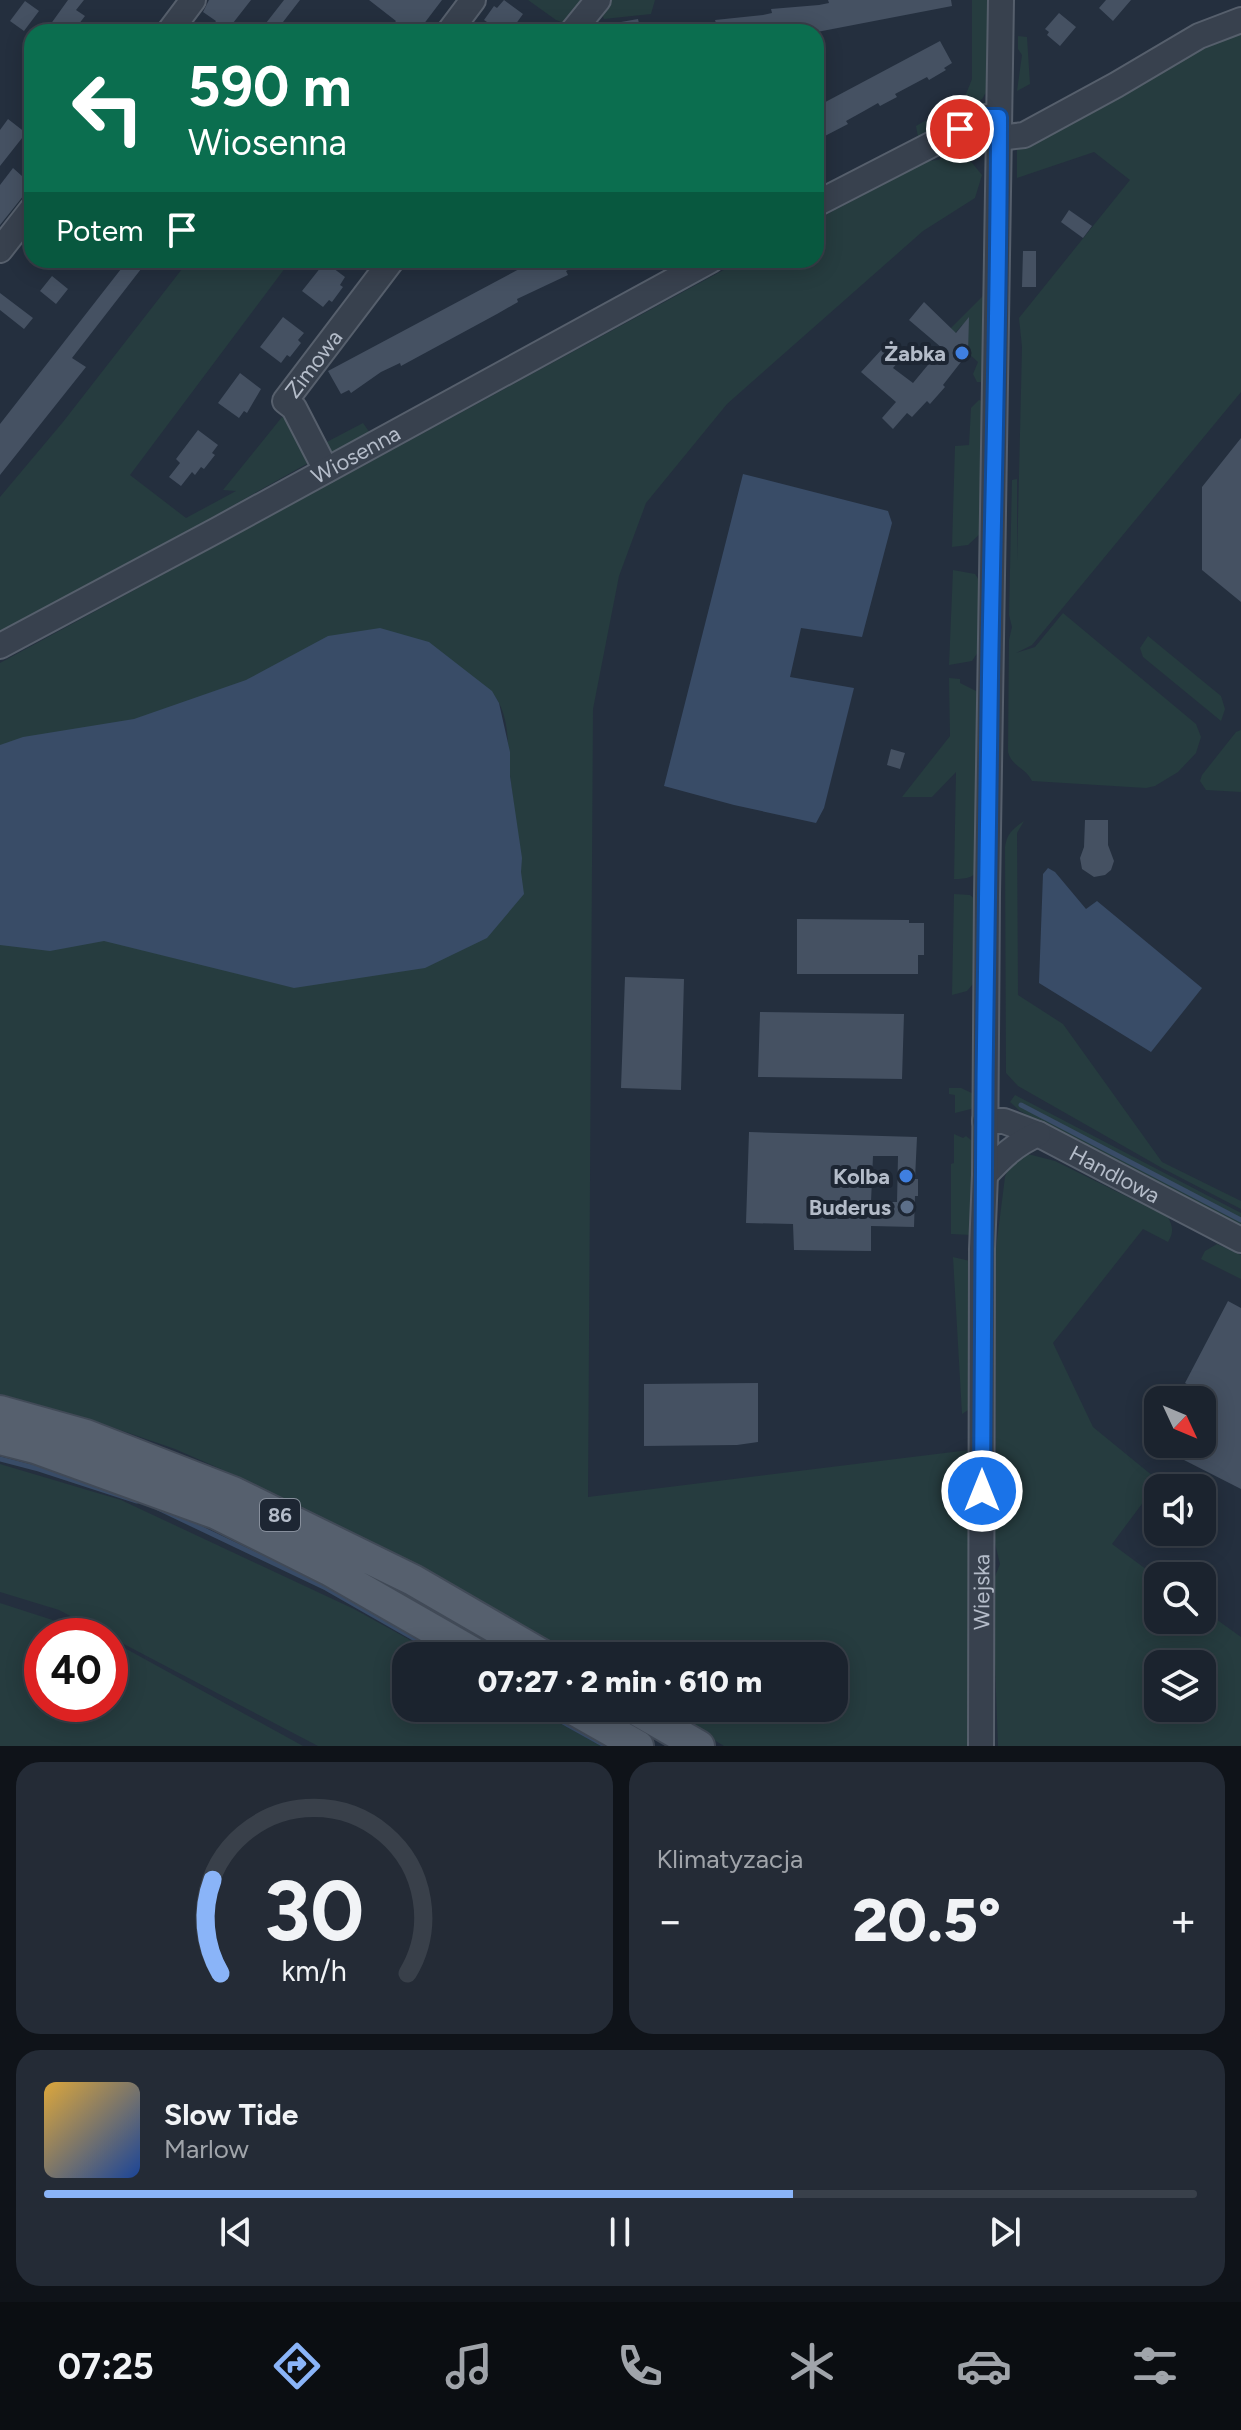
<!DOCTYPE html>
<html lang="pl">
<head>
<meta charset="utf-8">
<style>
  :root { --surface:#1b232e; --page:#242b36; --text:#f1f3f6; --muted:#a0a4aa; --line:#39404a; --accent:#8ab4f8 }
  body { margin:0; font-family:Figtree,sans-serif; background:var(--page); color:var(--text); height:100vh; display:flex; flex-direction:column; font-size:30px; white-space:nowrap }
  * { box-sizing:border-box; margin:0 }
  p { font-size:26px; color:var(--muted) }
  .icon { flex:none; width:44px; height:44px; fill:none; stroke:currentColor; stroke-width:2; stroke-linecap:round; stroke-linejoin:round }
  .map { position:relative; height:1746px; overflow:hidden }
  .details { display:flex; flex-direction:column; gap:16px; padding:16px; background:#0f1319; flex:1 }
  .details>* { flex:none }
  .hud { position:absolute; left:24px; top:24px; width:800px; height:244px; border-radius:24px; box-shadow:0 4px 20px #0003,0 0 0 2px var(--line); background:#0b6e4f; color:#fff; overflow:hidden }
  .needle { width:52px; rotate:134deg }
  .controls { position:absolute; left:1144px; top:1386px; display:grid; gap:16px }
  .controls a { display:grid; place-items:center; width:72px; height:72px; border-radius:16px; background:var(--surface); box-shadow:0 4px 20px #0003,0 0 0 2px var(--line); font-size:40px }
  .speed { position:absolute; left:24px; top:1618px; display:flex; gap:16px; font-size:40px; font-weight:700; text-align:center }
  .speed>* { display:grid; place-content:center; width:104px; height:104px; border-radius:50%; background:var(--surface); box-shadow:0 4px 20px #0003,0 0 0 2px var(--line); line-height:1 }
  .speed .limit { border:12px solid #d22; background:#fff; color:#111 }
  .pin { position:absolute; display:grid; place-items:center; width:68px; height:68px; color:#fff; margin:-34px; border:4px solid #fff; border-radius:50%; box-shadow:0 2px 8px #0007 }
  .me { position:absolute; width:88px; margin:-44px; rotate:0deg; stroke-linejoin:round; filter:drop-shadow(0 0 6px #0008) }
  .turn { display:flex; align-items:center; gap:28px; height:168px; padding:0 32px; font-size:36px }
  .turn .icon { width:104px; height:104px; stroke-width:2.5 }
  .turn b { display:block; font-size:56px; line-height:68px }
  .then { display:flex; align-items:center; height:76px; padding:0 32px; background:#0003; gap:16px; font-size:30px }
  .big { font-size:60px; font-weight:800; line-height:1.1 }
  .details .tile { flex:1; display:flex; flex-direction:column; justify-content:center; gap:12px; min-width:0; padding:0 28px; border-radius:24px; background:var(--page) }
  .details .dial { align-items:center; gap:0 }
  .dial svg { height:208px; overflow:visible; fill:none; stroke:var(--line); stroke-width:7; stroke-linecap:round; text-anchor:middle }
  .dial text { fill:var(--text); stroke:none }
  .song { display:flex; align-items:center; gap:24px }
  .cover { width:96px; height:96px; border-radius:12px; background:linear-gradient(135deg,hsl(40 70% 55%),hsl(220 70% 35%)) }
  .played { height:8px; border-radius:4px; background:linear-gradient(90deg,var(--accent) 65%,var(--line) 65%) }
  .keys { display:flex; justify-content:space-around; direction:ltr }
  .heat { display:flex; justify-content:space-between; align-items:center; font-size:44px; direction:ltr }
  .details .tiles { flex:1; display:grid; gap:16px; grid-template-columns:1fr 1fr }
  .tile:last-child { grid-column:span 2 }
  .trip { position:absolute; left:392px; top:1642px; width:456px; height:80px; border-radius:24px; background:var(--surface); box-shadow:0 4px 20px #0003,0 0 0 2px var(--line); font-weight:800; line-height:80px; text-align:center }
  .tab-bar { display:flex; height:128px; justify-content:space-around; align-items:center; background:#0b0e12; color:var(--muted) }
  .tab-bar .icon { width:56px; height:56px }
  .tab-bar .selected { color:var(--accent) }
  .tab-bar b { font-size:36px; color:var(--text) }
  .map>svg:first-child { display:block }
  .green { fill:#263c3f; fill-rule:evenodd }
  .water { fill:#394c67 }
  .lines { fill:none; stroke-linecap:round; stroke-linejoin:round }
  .stream { stroke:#394c67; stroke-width:5 }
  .building { fill:#455162; fill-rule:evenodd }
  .minor-casing { stroke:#565f6c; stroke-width:28 }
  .major-casing { stroke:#414a57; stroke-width:34 }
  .minor { stroke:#38414e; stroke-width:24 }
  .major { stroke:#56606e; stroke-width:30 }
  .route-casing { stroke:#114b97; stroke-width:20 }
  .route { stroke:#1a73e8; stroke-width:14 }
  .shop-dot { fill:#3f7fe0; stroke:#1d2633; stroke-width:3 }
  .service-dot { fill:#5c6f8a; stroke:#1d2633; stroke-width:3 }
  .labels { text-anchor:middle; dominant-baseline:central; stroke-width:8; stroke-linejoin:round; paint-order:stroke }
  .shield { fill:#1d2633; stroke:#878f9c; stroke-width:2 }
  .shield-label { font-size:20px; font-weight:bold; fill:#b4bcc9 }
  .poi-label { font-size:22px; font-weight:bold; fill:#b4bcc9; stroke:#1d2633; text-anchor:end }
  .street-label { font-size:22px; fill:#b4bcc9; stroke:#1d2633 }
</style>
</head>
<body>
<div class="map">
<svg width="1241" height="1746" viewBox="0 0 1241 1746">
  <rect width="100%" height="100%" fill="#242f3e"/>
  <!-- green -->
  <path class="green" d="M528,0H594L570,25L556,20Z
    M607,0H655L651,14L604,19C600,11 603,7 607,0Z
    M972,0H990L988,89L982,99L967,110L964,99L972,79Z
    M1241,12V392L1032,645L1016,653L1035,647L1063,613L1196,724L1201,737L1196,753L1178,772L1155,786L1146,788L1032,781C1026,768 1012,767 1008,752L1009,640L1012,627L1009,615L1012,480L1017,479V561L1022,347L1019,318L1130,180L1094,152L1017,178V129Z
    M1018,36L1027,37L1030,84L1017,91L1022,55L1018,49Z
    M942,111L952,121L918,137L916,126Z
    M956,151L969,159L982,175L975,198L923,231L727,404L646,503L619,576L593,709L588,1497L969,1450V1746H724L661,1708H834V1656H574L416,1566L241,1478L175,1449L88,1419L0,1394V914L514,813C514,800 511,788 510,775C507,746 512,703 483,686L0,766V663L742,260H816V220L928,161L938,160Z
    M189,260H291L130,475L186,518L236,491L223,490L282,417H286L310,462L0,637V497L63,422Z
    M985,294L982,382H977L973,374L978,362L968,353V330L962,325L952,337L947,332Z
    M979,400L984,402L982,532L968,545L952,547L955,446L969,445L971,408Z
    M363,423L370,433L327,456L321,445Z
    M953,570L975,574L981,583L978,652L972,661L949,665Z
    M1148,636L1221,696L1225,709L1221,721L1143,657L1140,648Z
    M949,678L960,679V683L976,691L980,701L976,819L980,863C977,878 967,879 954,879L956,772L932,797H902L950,736Z
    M1241,730V792L1206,790L1200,781L1202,775L1236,732Z
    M1024,821L1017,833L1018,995L1063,1024L1162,1162L1241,1201V1209L1162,1168L1018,1086L1006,1073L1005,847C1007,833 1013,829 1024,821Z
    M954,894L970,895L976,900L979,977L967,991L952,995Z
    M949,1088H961L976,1095L975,1103L971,1109L955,1113V1095L949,1094Z
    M1015,1095L1241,1213V1230L1106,1161L1020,1111L1010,1102Z
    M954,1134L963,1138L966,1136L976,1144L971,1235L951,1234V1164L954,1163Z
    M1024,1153L1055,1161L1168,1217C1173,1227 1174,1232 1168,1242L1143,1229L1053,1343L1093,1427L1159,1481L1112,1544L1158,1578V1620H1202V1609L1241,1637V1746H998L992,1584L1000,1564L993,1535L996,1506V1248L1005,1177L1010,1164ZM1158,1664H1202V1708H1158Z
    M1217,1244L1241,1255V1279L1201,1259L1205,1251Z
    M953,1257L970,1261L971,1408L962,1414Z
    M0,1464L121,1500L354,1609L439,1656H406V1708H533L601,1746H318L59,1610L0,1592Z
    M0,1603L102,1636H42V1704H110V1640L303,1746H0Z"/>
  <!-- water -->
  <path class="water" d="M743,474L888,511L892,523L862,637L801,628L790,677L854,688L824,808L816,823L734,805L664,786Z
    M380,628L429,642L492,691L499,703L510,752V776L522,858L521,872L524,894L487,938L425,968L294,988L104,941L50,951L0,945V745L23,737L134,719L246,680L328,636Z
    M1048,868L1055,872L1086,909L1097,901L1202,988L1151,1052L1039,983L1043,874Z"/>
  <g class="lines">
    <!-- stream -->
    <path class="stream" d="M1021,1105L1241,1220
      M0,1459L39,1469L137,1501
      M158,1508L326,1588L445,1656
      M538,1708L606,1746"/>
  </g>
  <!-- building -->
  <path class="building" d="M68,0H84L76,10L85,16L75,29L67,23L59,32L50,25Z
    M209,0H251L226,32H208L216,21L203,12Z
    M284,0H300L283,22L295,32H259Z
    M369,0H442L423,25L432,32H387L396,21Z
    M504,0L523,14L510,32H479L487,22L484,20L494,6L497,8Z
    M828,0H951L952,6L817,32H704V25L716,23L715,20L763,15L772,13L771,9L819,5L829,3Z
    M1106,0H1131L1113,21L1099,8Z
    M25,1L39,11L24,31L10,21Z
    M1059,13L1076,27L1060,46L1047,35L1049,32L1045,29Z
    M638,19L641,32H604V25Z
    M940,41L952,63L944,68L946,70L929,80L927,77L895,94L897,97L880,106L878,103L864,111L846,121L848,124L823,137L816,124V107Z
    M8,119L26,133L0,166V130Z
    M13,168L32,185L0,225V185Z
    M1069,210L1092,226L1083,238L1061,222Z
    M1023,251H1036V287H1022Z
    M128,260H148L72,358L86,367L0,475V424Z
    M536,260H586L566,271L568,275L517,299L518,302L497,314L401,366L400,363L381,372L351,393L349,390L341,394L328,371Z
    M325,262L345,277L340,285L343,287L332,302L329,300L323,307L302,291Z
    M52,276L68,289L56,304L40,291Z
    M0,293L33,318L24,329L0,310Z
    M924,302L956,333L969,317L968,353L943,385L945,387L930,404L927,401L912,417L907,413L893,429L882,418L896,402L861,372L883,348L899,361L893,368L913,383L942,348L909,320Z
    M283,317L304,333L298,340L301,343L290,357L287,355L281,363L260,347Z
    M240,373L261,389L247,413L244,411L239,418L218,403Z
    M198,430L218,445L212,453L215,455L204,469L201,467L195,475L192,472L181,486L169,477L180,463L176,459Z
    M1241,438V602L1202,570V487Z
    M891,749L905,753L900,769L887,765Z
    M1085,820H1108V845L1114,861L1111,870L1105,875L1094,877L1082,869L1080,858L1084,847Z
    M797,919L909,920V923H924V955H918V974H797Z
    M625,977L684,979L681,1090L621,1088Z
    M760,1012L904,1014L902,1079L758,1077Z
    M749,1132L917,1137L915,1179H918V1196H915L914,1227L871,1226V1251L794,1250L793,1224L746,1223ZM873,1156H898L897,1202H871Z
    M1228,1301L1241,1308V1489L1184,1460V1444H1202V1400H1185L1192,1387L1185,1383Z
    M758,1383V1442L737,1445L644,1446V1384Z"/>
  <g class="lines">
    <defs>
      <g id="minor">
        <path d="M169,32L193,0"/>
        <path d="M449,32L473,0"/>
        <path d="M572,32L598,0"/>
        <path d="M999,138L1024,135L1116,85L1199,36L1241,20"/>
        <path d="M816,204L985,117H999"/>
        <path d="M0,250L32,209"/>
        <path id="s1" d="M326,470L294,408L285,401L392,260"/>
        <path id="s2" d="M0,646L219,529L711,260"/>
        <path id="s3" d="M985,1121H1004L1038,1134L1241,1240"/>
        <path d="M985,1175C1002,1157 1015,1144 1038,1134"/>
        <path id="s4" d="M981,1746L982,1249L985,1175L987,895L1001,0"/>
      </g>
      <path id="major" d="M0,1411L86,1435L233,1492L413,1580L544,1656
        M0,1439L35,1448L217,1514L329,1570L479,1656
        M571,1708L638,1746
        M633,1708L699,1746"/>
    </defs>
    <!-- minor casing -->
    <use href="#minor" class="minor-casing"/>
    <!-- major casing -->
    <use href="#major" class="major-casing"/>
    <!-- minor -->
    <use href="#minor" class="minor"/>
    <!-- major -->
    <use href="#major" class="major"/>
  </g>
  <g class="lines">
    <defs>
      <path id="route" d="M960,129L985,117H999C999,304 993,490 990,677C985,948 983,1220 982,1491"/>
    </defs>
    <!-- route casing -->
    <use href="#route" class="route-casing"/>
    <!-- route -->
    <use href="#route" class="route"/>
  </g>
  <!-- markers -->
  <g class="shop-dot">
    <circle cx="962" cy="353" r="8"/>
    <circle cx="906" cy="1176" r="8"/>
  </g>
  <circle class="service-dot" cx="907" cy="1207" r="8"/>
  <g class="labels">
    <!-- shield labels -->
    <rect class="shield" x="260" y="1499" width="40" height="32" rx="6"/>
    <g class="shield-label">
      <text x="280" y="1515">86</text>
    </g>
    <!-- poi labels -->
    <g class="poi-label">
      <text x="946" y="353">Żabka</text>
      <text x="890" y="1176">Kolba</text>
      <text x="891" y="1207">Buderus</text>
    </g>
    <!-- street labels -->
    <g class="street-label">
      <text stroke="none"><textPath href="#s1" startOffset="128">Zimowa</textPath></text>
      <text stroke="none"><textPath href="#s2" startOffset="404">Wiosenna</textPath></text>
      <text stroke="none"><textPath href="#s3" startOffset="142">Handlowa</textPath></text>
      <text stroke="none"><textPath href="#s4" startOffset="154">Wiejska</textPath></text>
    </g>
  </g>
</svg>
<div class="controls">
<a><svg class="needle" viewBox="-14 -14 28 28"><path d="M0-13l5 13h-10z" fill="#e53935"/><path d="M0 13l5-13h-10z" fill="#a0a4aa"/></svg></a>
<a><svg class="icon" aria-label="sound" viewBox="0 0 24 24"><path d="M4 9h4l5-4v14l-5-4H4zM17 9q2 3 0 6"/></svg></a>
<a><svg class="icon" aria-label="search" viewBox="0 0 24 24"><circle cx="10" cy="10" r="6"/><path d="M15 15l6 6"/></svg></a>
<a><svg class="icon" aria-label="layers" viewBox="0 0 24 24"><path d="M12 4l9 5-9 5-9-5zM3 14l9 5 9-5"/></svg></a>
</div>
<div class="speed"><div class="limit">40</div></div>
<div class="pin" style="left:960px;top:129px;background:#d93025"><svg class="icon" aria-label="arrive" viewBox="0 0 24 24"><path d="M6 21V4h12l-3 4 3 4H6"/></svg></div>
<svg class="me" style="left:982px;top:1491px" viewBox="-20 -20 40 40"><circle r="17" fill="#1a73e8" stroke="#fff" stroke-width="3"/><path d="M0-11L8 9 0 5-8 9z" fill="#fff"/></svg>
<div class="trip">07:27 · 2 min · 610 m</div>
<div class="hud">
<div class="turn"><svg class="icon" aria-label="left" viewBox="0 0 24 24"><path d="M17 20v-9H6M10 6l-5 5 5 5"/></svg><div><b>590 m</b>Wiosenna</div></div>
<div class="then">Potem<svg class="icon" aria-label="arrive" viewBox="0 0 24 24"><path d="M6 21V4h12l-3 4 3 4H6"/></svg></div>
</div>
</div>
<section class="details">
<div class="tiles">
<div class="tile dial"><svg viewBox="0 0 100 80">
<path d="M14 69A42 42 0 1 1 86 69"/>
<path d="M14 69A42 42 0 0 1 11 33" stroke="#8ab4f8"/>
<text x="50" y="56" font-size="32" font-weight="700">30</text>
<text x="50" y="72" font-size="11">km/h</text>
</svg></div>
<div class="tile"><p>Klimatyzacja</p>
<div class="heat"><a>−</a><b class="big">20.5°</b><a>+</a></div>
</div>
<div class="tile">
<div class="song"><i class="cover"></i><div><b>Slow Tide</b><p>Marlow</p></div></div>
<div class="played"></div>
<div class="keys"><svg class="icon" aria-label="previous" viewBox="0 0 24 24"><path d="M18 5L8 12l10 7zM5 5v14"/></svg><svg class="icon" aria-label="pause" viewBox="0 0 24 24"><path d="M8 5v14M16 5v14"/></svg><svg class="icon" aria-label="next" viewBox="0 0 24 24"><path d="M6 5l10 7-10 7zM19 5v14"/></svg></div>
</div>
</div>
</section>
<nav class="tab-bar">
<b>07:25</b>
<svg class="icon selected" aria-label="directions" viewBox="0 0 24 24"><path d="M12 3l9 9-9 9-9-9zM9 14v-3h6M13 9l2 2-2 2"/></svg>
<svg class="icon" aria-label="music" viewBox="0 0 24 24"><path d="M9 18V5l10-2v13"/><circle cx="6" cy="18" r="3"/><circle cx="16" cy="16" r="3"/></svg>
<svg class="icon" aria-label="phone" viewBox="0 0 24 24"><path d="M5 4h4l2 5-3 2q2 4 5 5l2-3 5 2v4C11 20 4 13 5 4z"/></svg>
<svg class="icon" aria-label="climate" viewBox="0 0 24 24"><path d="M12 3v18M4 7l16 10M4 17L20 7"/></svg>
<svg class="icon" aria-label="car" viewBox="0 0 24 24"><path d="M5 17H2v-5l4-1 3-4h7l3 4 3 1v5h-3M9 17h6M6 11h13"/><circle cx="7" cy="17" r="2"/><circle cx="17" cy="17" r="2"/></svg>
<svg class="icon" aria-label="filters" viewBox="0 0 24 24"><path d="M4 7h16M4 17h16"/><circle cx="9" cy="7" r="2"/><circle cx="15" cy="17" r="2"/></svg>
</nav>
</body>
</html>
